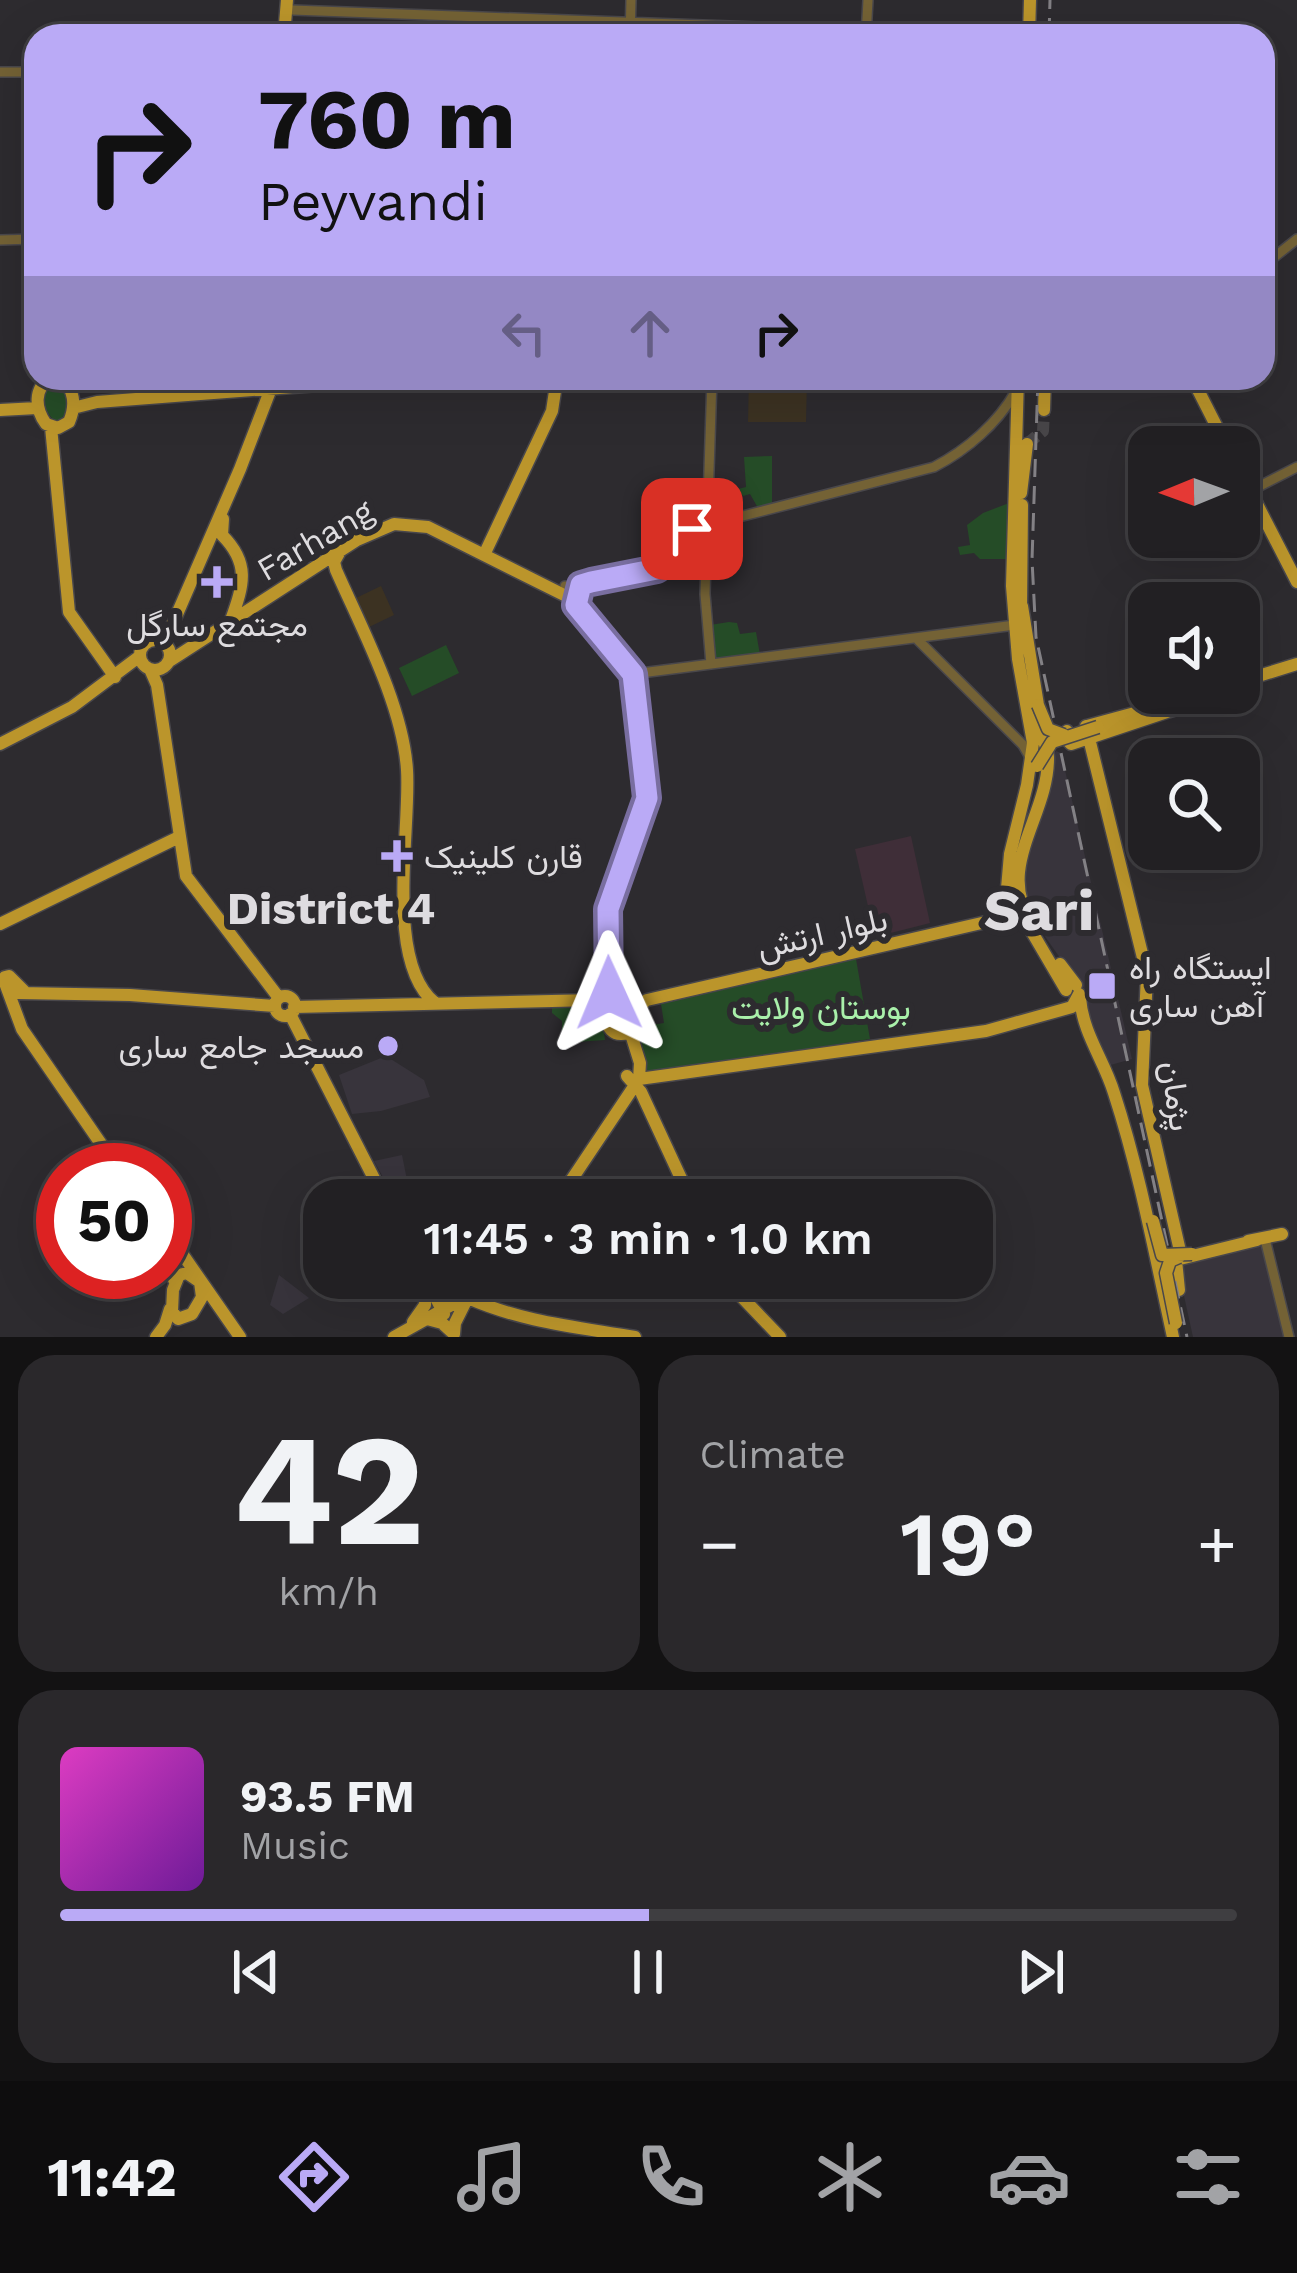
<!DOCTYPE html>
<html lang="en">
<head>
<meta charset="utf-8">
<style>
  :root { --surface:#222023; --page:#2a282b; --text:#f1f3f6; --muted:#a2a3a6; --line:#3f3e41; --accent:#baaaf6 }
  body { margin:0; font-family:"Work Sans",Vazirmatn,sans-serif; background:var(--page); color:var(--text); height:100vh; display:flex; flex-direction:column; font-size:45px; white-space:nowrap }
  * { box-sizing:border-box; margin:0 }
  p { font-size:39px; color:var(--muted) }
  .icon { flex:none; width:66px; height:66px; fill:none; stroke:currentColor; stroke-width:2; stroke-linecap:round; stroke-linejoin:round }
  .map { position:relative; height:1337px; overflow:hidden }
  .side { display:flex; flex-direction:column; gap:18px; padding:18px; background:#131213; flex:1 }
  .side>* { flex:none }
  .top-card { position:absolute; left:24px; top:24px; width:1251px; height:366px; border-radius:36px; box-shadow:0 12px 48px #0002,0 0 0 3px var(--line); background:#baaaf6; color:#111; overflow:hidden }
  .needle { width:78px; rotate:269deg }
  .fabs { position:absolute; left:1128px; top:426px; display:grid; gap:24px }
  .fabs a { display:grid; place-items:center; width:132px; height:132px; border-radius:24px; background:var(--surface); box-shadow:0 12px 48px #0002,0 0 0 3px var(--line); font-size:60px }
  .speed { position:absolute; left:36px; top:1143px; display:flex; gap:24px; font-size:60px; font-weight:700; text-align:center }
  .speed>* { display:grid; place-content:center; width:156px; height:156px; border-radius:50%; background:var(--surface); box-shadow:0 12px 48px #0002,0 0 0 3px var(--line); line-height:1 }
  .speed .limit { border:18px solid #d22; background:#fff; color:#111 }
  .pin { position:absolute; display:grid; place-items:center; width:102px; height:102px; color:#fff; margin:-51px; border-radius:24px; box-shadow:0 6px 18px #0006 }
  .me { position:absolute; width:132px; margin:-66px; rotate:359deg; stroke-linejoin:round; filter:drop-shadow(0 0 9px #0008) }
  .turn { display:flex; align-items:center; gap:42px; height:252px; padding:0 36px; font-size:54px }
  .turn .icon { width:156px; height:156px; stroke-width:2.5 }
  .turn b { display:block; font-size:84px; line-height:102px }
  .lanes { display:flex; align-items:center; height:114px; padding:0 36px; background:#0003; justify-content:center; gap:60px; direction:ltr }
  .lanes .off { opacity:.35 }
  .big { font-size:90px; font-weight:600; line-height:1.1 }
  .side .widget { flex:1; display:flex; flex-direction:column; justify-content:center; gap:18px; min-width:0; padding:0 42px; border-radius:36px; background:var(--page) }
  .side .dial { align-items:center; gap:0 }
  .dial b { font-size:156px; line-height:1 }
  .song { display:flex; align-items:center; gap:36px }
  .cover { width:144px; height:144px; border-radius:18px; background:linear-gradient(135deg,hsl(310 70% 55%),hsl(280 70% 35%)) }
  .played { height:12px; border-radius:6px; background:linear-gradient(90deg,var(--accent) 50%,var(--line) 50%) }
  .keys { display:flex; justify-content:space-around; direction:ltr }
  .heat { display:flex; justify-content:space-between; align-items:center; font-size:66px; direction:ltr }
  .side .tiles { flex:1; display:grid; gap:18px; grid-template-columns:1fr 1fr }
  .widget:last-child { grid-column:span 2 }
  .trip { position:absolute; left:303px; top:1179px; width:690px; height:120px; border-radius:36px; background:var(--surface); box-shadow:0 12px 48px #0002,0 0 0 3px var(--line); font-weight:600; line-height:120px; text-align:center }
  .tab-bar { display:flex; height:192px; justify-content:space-around; align-items:center; background:#0e0d0e; color:var(--muted) }
  .tab-bar .icon { width:84px; height:84px }
  .tab-bar .active { color:var(--accent) }
  .tab-bar b { font-size:54px; color:var(--text) }
  .map>svg:first-child { display:block }
  .built { fill:#38343c }
  .education { fill:#3c3222 }
  .medical { fill:#3f2e38 }
  .green { fill:#254c27 }
  .lines { fill:none; stroke-linecap:round; stroke-linejoin:round }
  .major-tunnel { stroke:#484649; stroke-width:12; stroke-dasharray:12 6; stroke-linecap:butt }
  .minor-casing { stroke:#49474b; stroke-width:12 }
  .major-casing { stroke:#49474b; stroke-width:15 }
  .minor { stroke:#746235; stroke-width:9 }
  .major { stroke:#bb952b; stroke-width:12 }
  .rail { stroke:#838185; stroke-width:3; stroke-dasharray:18 9; stroke-linecap:butt }
  .major-bridge-casing { stroke:#49474b; stroke-width:15; stroke-linecap:butt }
  .major-bridge { stroke:#bb952b; stroke-width:12 }
  .route-casing { stroke:#796ea0; stroke-width:30 }
  .route { stroke:#baaaf6; stroke-width:21 }
  .poi-dot { fill:#baaaf6; stroke:#2d2b2f; stroke-width:4.5 }
  .labels { text-anchor:middle; dominant-baseline:central; stroke-width:12; stroke-linejoin:round; paint-order:stroke }
  .street-label { font-size:33px; fill:#dedcdf; stroke:#2d2b2f }
  .poi-label { font-size:33px; fill:#dedcdf; stroke:#2d2b2f; text-anchor:start }
  .park-label { font-size:33px; fill:#a9f0aa; stroke:#2d2b2f }
  .district-label { font-size:45px; font-weight:bold; fill:#dedce0; stroke:#2d2b2f }
  .town-label { font-size:57px; font-weight:bold; fill:#dedce0; stroke:#2d2b2f }
</style>
</head>
<body>
<div class="map">
<svg width="1297" height="1337" viewBox="0 0 1297 1337">
  <rect width="100%" height="100%" fill="#2d2b2f"/>
  <!-- built -->
  <path class="built" d="M1056,751L1061,753L1132,1059L1107,1066L1087,1014L1079,978L1065,965L1030,915L1019,866L1050,758Z
    M386,1056L424,1080L430,1097L381,1111L352,1114L339,1075Z
    M402,1155L407,1180L384,1179L374,1161Z
    M1264,1242L1286,1337H1193L1177,1264Z
    M279,1275L309,1298L283,1314L270,1305Z"/>
  <!-- education -->
  <path class="education" d="M749,378H807L806,422H748Z
    M381,586L394,615L369,627L356,598Z"/>
  <!-- medical -->
  <path class="medical" d="M911,836L930,923L875,937L855,849Z"/>
  <!-- green -->
  <path class="green" d="M54,384L62,388L68,402L63,419L55,422L43,407V394Z
    M772,456V503L758,508L750,494L743,496L738,489L746,487L744,457Z
    M1009,503L1007,559H980L974,553L960,555L958,547L970,545L967,525L983,513Z
    M729,622L737,623L740,634L756,632L760,655L715,661L710,625Z
    M446,645L459,673L412,696L399,668Z
    M856,959L870,1039L652,1074L647,1071L639,1027L664,1023L661,1004Z
    M552,1001L590,1003L601,1009L605,1040L562,1043V1021L552,1013Z"/>
  <g class="lines">
    <!-- major-tunnel -->
    <path class="major-tunnel" d="M1027,444L1043,431L1044,410"/>
    <defs>
      <path id="minor" d="M292,10L1005,36
        M630,36L631,0
        M866,36L868,0
        M0,72H36
        M31,106L36,207
        M0,240L36,239
        M1263,266L1297,239
        M1250,491L1297,467
        M565,586L570,591C600,575 645,583 671,560C680,552 683,538 692,529L934,467C967,450 998,423 1016,391
        M918,640L1023,745L1031,759
        M711,664L705,594L712,378
        M633,674L1015,625
        M1265,1239L1289,1337"/>
      <path id="major" d="M284,36L287,0
        M1029,36L1030,0
        M51,378C33,388 35,409 46,424L58,428L69,422C76,406 75,388 60,378
        M1018,378L1012,586L1018,659L1033,743L1027,785L1010,854L1006,900L1032,932L1066,990
        M1192,378L1227,447
        M73,408L97,402L409,378
        M0,410L37,408
        M1044,410L1045,378
        M51,427L69,612L115,677
        M1239,469L1297,582
        M1021,493L1027,444
        M223,519L222,535C250,563 244,584 231,620
        M339,553L334,562L336,570C362,629 403,706 407,770C411,829 384,962 435,1003
        M484,555L552,411L557,378
        M1022,606L1038,705
        M1021,611L1022,505
        M157,640L168,635L240,469L275,378
        M140 655a15 15 0 1 1 30 0a15 15 0 1 1-30 0Z
        M168,662L357,540L394,524L428,527L568,597L613,645L633,674L647,799L607,909L608,989L619,1004
        M150,669L157,685L186,876L279,998
        M1239,682L1297,664
        M1163,713L1231,693
        M1086,726L1147,974L1142,1085L1180,1251
        M1087,726L1164,705
        M1067,731L1064,737L1071,744L1167,712
        M0,744L72,707L140,656
        M1032,923C994,867 1049,816 1048,757C1047,744 1039,732 1036,720
        M0,924L177,838
        M1060,964L1076,985
        M5,983L22,1029L119,1170
        M24,991L9,976L5,977V983L19,993L130,995L275,1006
        M275 1006a10 10 0 1 1 20 0a10 10 0 1 1-20 0Z
        M1080,998C1083,1034 1104,1060 1114,1093C1140,1173 1155,1255 1173,1337
        M607 1020a14 14 0 1 1 28 0a14 14 0 1 1-28 0Z
        M294,1007L595,1000L610,1010
        M631,1011L647,1000L999,919L1015,909
        M290,1014L385,1200
        M627,1076L641,1092L691,1200
        M639,1079L986,1031L1072,1007L1079,994
        M558,1200L639,1079L640,1063L630,1031
        M165,1229L240,1337
        M165,1241L174,1280
        M1248,1241L1282,1234
        M187,1273L200,1282L202,1297L192,1314L178,1319L172,1311L173,1290L179,1275Z
        M426,1278L444,1314
        M732,1278L739,1294L780,1337
        M1179,1290L1176,1260L1257,1240
        M468,1298C522,1322 577,1327 635,1337
        M427,1319L442,1323L454,1334L455,1323L467,1299
        M413,1322L425,1305L426,1281
        M156,1337L165,1325L170,1309
        M394,1337L500,1278"/>
    </defs>
    <!-- minor casing -->
    <use href="#minor" class="minor-casing"/>
    <!-- major casing -->
    <use href="#major" class="major-casing"/>
    <!-- minor -->
    <use href="#minor" class="minor"/>
    <!-- major -->
    <use href="#major" class="major"/>
    <!-- rail -->
    <path class="rail" d="M1049,36L1050,0
      M1038,378L1032,560L1036,637L1187,1337"/>
    <defs>
      <path id="major-bridge" d="M1038,705L1048,729L1064,735
        M1037,766L1052,742L1098,727
        M1153,1221L1162,1255L1192,1254
        M1176,1323L1166,1273L1170,1261L1179,1257"/>
    </defs>
    <!-- major-bridge casing -->
    <use href="#major-bridge" class="major-bridge-casing"/>
    <!-- major-bridge -->
    <use href="#major-bridge" class="major-bridge"/>
  </g>
  <g class="lines">
    <defs>
      <path id="route" d="M609,993L608,909L647,798L633,674L576,605L581,585L591,582L657,569L673,558L692,529"/>
    </defs>
    <!-- route casing -->
    <use href="#route" class="route-casing"/>
    <!-- route -->
    <use href="#route" class="route"/>
  </g>
  <!-- markers -->
  <g class="poi-dot">
    <path d="M211 564h12v12h12v12h-12v12h-12v-12h-12v-12h12z"/>
    <path d="M391 838h12v12h12v12h-12v12h-12v-12h-12v-12h12z"/>
    <rect x="1087" y="971" width="30" height="30" rx="6"/>
    <circle cx="388" cy="1046" r="12"/>
  </g>
  <g class="labels">
    <!-- street labels -->
    <g class="street-label">
      <text transform="translate(315 540) rotate(-30)">Farhang</text>
      <text transform="translate(822 933) rotate(-13)">بلوار ارتش</text>
      <text transform="translate(1177 1096) rotate(82)">پژمان</text>
    </g>
    <!-- poi labels -->
    <g class="poi-label">
      <text x="217" y="624" text-anchor="middle">مجتمع سارگل</text>
      <text x="424" y="856">قارن کلینیک</text>
      <text x="1129" y="967">ایستگاه راه<tspan x="1129" dy="38">آهن ساری</tspan></text>
      <text x="364" y="1046" text-anchor="end">مسجد جامع ساری</text>
    </g>
    <!-- park labels -->
    <g class="park-label">
      <text x="821" y="1007">بوستان ولایت</text>
    </g>
    <!-- district labels -->
    <g class="district-label">
      <text x="331" y="908">District 4</text>
    </g>
    <!-- town labels -->
    <g class="town-label">
      <text x="1039" y="910">Sari</text>
    </g>
  </g>
</svg>
<div class="fabs">
<a><svg class="needle" viewBox="-14 -14 28 28"><path d="M0-13l5 13h-10z" fill="#e53935"/><path d="M0 13l5-13h-10z" fill="#a2a3a6"/></svg></a>
<a><svg class="icon" aria-label="sound" viewBox="0 0 24 24"><path d="M4 9h4l5-4v14l-5-4H4zM17 9q2 3 0 6"/></svg></a>
<a><svg class="icon" aria-label="search" viewBox="0 0 24 24"><circle cx="10" cy="10" r="6"/><path d="M15 15l6 6"/></svg></a>
</div>
<div class="speed"><div class="limit">50</div></div>
<div class="pin" style="left:692px;top:529px;background:#d93025"><svg class="icon" aria-label="arrive" viewBox="0 0 24 24"><path d="M6 21V4h12l-3 4 3 4H6"/></svg></div>
<svg class="me" style="left:609px;top:993px" viewBox="-20 -20 40 40"><path d="M0-17L14 15 0 8-14 15z" fill="#baaaf6" stroke="#fff" stroke-width="4"/></svg>
<div class="trip">11:45 · 3 min · 1.0 km</div>
<div class="top-card">
<div class="turn"><svg class="icon" aria-label="right" viewBox="0 0 24 24"><path d="M7 20v-9h11M14 6l5 5-5 5"/></svg><div><b>760 m</b>Peyvandi</div></div>
<div class="lanes"><svg class="icon off" aria-label="left" viewBox="0 0 24 24"><path d="M17 20v-9H6M10 6l-5 5 5 5"/></svg><svg class="icon off" aria-label="ahead" viewBox="0 0 24 24"><path d="M12 20V5M6 11l6-6 6 6"/></svg><svg class="icon" aria-label="right" viewBox="0 0 24 24"><path d="M7 20v-9h11M14 6l5 5-5 5"/></svg></div>
</div>
</div>
<section class="side">
<div class="tiles">
<div class="widget dial"><b>42</b><p>km/h</p></div>
<div class="widget"><p>Climate</p>
<div class="heat"><a>−</a><b class="big">19°</b><a>+</a></div>
</div>
<div class="widget">
<div class="song"><i class="cover"></i><div><b>93.5 FM</b><p>Music</p></div></div>
<div class="played"></div>
<div class="keys"><svg class="icon" aria-label="previous" viewBox="0 0 24 24"><path d="M18 5L8 12l10 7zM5 5v14"/></svg><svg class="icon" aria-label="pause" viewBox="0 0 24 24"><path d="M8 5v14M16 5v14"/></svg><svg class="icon" aria-label="next" viewBox="0 0 24 24"><path d="M6 5l10 7-10 7zM19 5v14"/></svg></div>
</div>
</div>
</section>
<nav class="tab-bar">
<b>11:42</b>
<svg class="icon active" aria-label="directions" viewBox="0 0 24 24"><path d="M12 3l9 9-9 9-9-9zM9 14v-3h6M13 9l2 2-2 2"/></svg>
<svg class="icon" aria-label="music" viewBox="0 0 24 24"><path d="M9 18V5l10-2v13"/><circle cx="6" cy="18" r="3"/><circle cx="16" cy="16" r="3"/></svg>
<svg class="icon" aria-label="phone" viewBox="0 0 24 24"><path d="M5 4h4l2 5-3 2q2 4 5 5l2-3 5 2v4C11 20 4 13 5 4z"/></svg>
<svg class="icon" aria-label="climate" viewBox="0 0 24 24"><path d="M12 3v18M4 7l16 10M4 17L20 7"/></svg>
<svg class="icon" aria-label="car" viewBox="0 0 24 24"><path d="M5 17H2v-5l4-1 3-4h7l3 4 3 1v5h-3M9 17h6M6 11h13"/><circle cx="7" cy="17" r="2"/><circle cx="17" cy="17" r="2"/></svg>
<svg class="icon" aria-label="filters" viewBox="0 0 24 24"><path d="M4 7h16M4 17h16"/><circle cx="9" cy="7" r="2"/><circle cx="15" cy="17" r="2"/></svg>
</nav>
</body>
</html>
